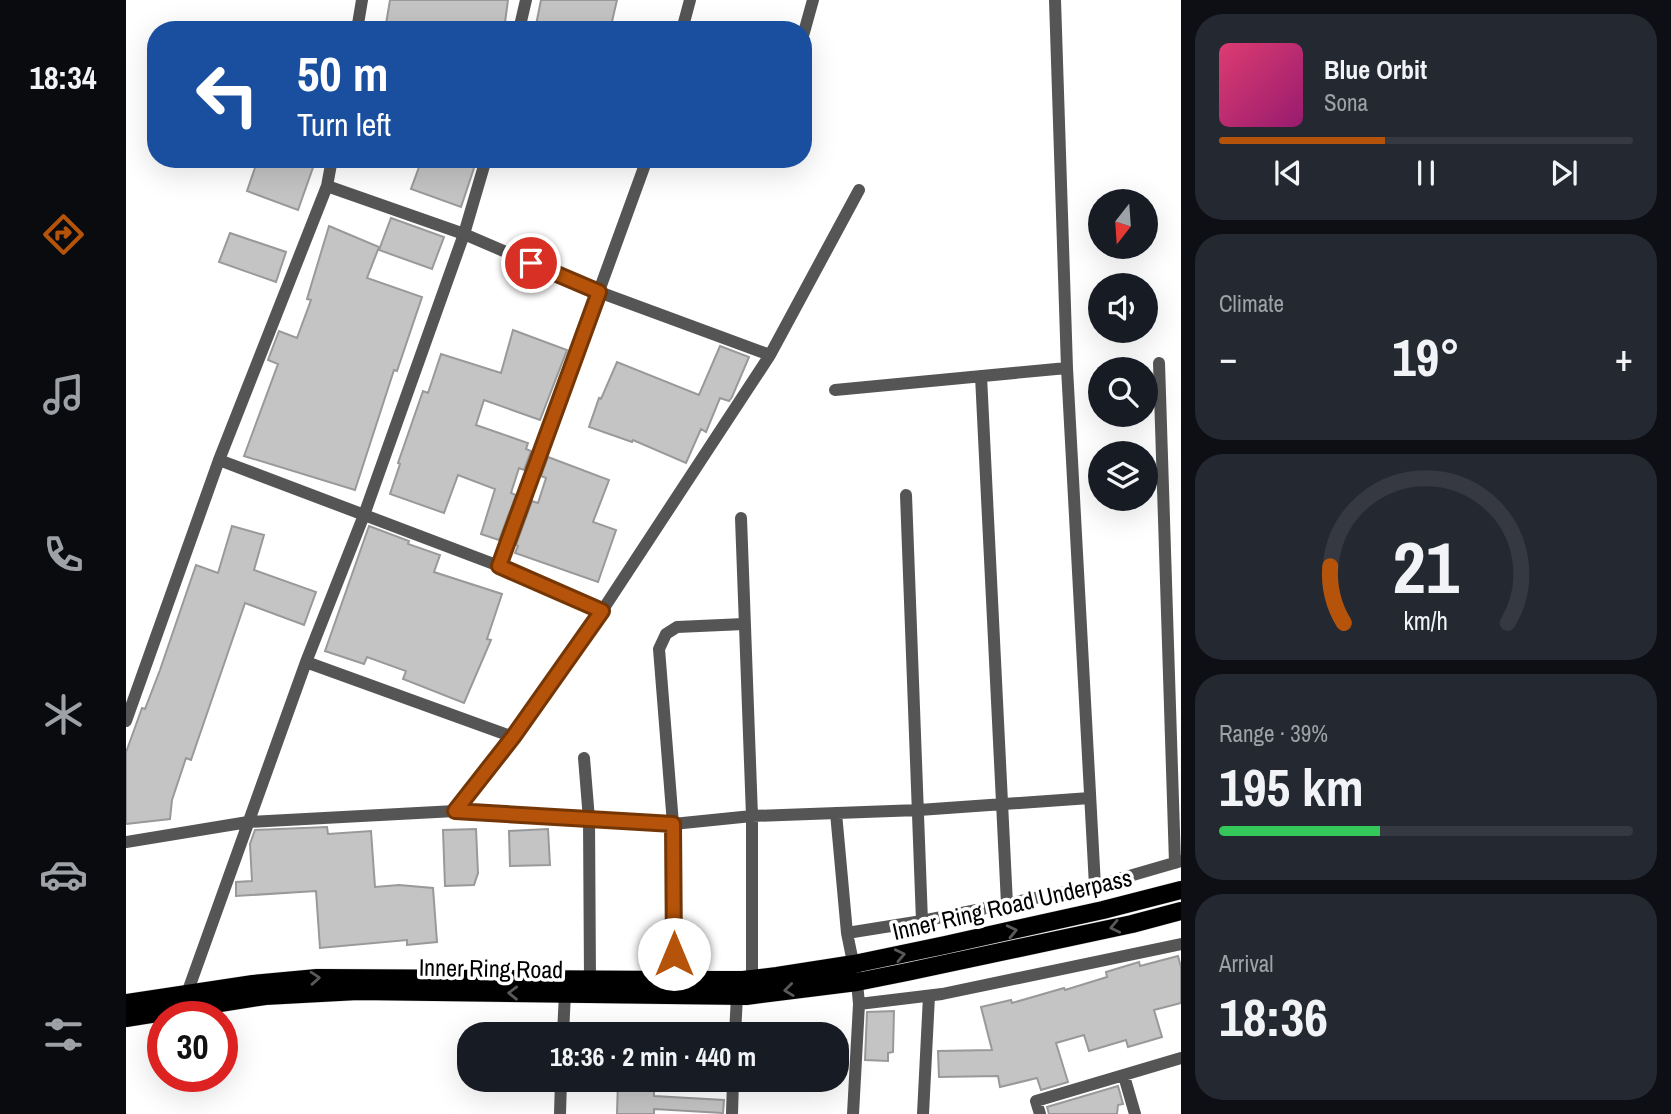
<!DOCTYPE html>
<html lang="en">
<head>
<meta charset="utf-8">
<style>
  :root { --surface:#171b24; --page:#242831; --text:#f1f3f6; --muted:#9ea1a6; --line:#363941; --accent:#b45309 }
  body { margin:0; font-family:"Archivo Narrow",sans-serif; background:var(--page); color:var(--text); height:100vh; display:flex; flex-direction:column; font-size:26px; white-space:nowrap }
  * { box-sizing:border-box; margin:0 }
  p { font-size:23px; color:var(--muted) }
  .icon { flex:none; width:38px; height:38px; fill:none; stroke:currentColor; stroke-width:2; stroke-linecap:round; stroke-linejoin:round }
  .map { position:relative; flex:1; overflow:hidden }
  .sheet { display:flex; flex-direction:column; gap:14px; padding:14px; background:#0d0f14; width:490px }
  .sheet>* { flex:none }
  .top-card { position:absolute; left:21px; top:21px; width:665px; height:147px; border-radius:28px; box-shadow:0 7px 28px #0002; background:#1a4fa0; color:#fff; overflow:hidden }
  .needle { width:46px; rotate:197deg }
  .buttons { position:absolute; left:962px; top:189px; display:grid; gap:14px }
  .buttons a { display:grid; place-items:center; width:70px; height:70px; border-radius:50%; background:var(--surface); box-shadow:0 7px 28px #0002; font-size:35px }
  .speed { position:absolute; left:21px; top:1001px; display:flex; gap:14px; font-size:35px; font-weight:700; text-align:center }
  .speed>* { display:grid; place-content:center; width:91px; height:91px; border-radius:50%; background:var(--surface); box-shadow:0 7px 28px #0002; line-height:1 }
  .speed .limit { border:10px solid #d22; background:#fff; color:#111 }
  .pin { position:absolute; display:grid; place-items:center; width:60px; height:60px; color:#fff; margin:-30px; border:4px solid #fff; border-radius:50%; box-shadow:0 2px 7px #0007 }
  .me { position:absolute; width:77px; margin:-38px; rotate:0deg; stroke-linejoin:round; filter:drop-shadow(0 0 5px #0008) }
  .turn { display:flex; align-items:center; gap:24px; height:147px; padding:0 35px; font-size:32px }
  .turn .icon { width:91px; height:91px; stroke-width:2.5 }
  .turn b { display:block; font-size:49px; line-height:60px }
  .big { font-size:52px; font-weight:700; line-height:1.1 }
  .sheet .widget { flex:1; display:flex; flex-direction:column; justify-content:center; gap:10px; min-width:0; padding:0 24px; border-radius:28px; background:var(--page) }
  .sheet .dial { align-items:center; gap:0 }
  .dial svg { height:182px; overflow:visible; fill:none; stroke:var(--line); stroke-width:7; stroke-linecap:round; text-anchor:middle }
  .dial text { fill:var(--text); stroke:none }
  .song { display:flex; align-items:center; gap:21px }
  .cover { width:84px; height:84px; border-radius:10px; background:linear-gradient(135deg,hsl(340 70% 55%),hsl(320 70% 35%)) }
  .played { height:7px; border-radius:4px; background:linear-gradient(90deg,var(--accent) 40%,var(--line) 40%) }
  .keys { display:flex; justify-content:space-around; direction:ltr }
  .heat { display:flex; justify-content:space-between; align-items:center; font-size:38px; direction:ltr }
  .charge { height:10px; border-radius:5px; background:linear-gradient(90deg,#34c759 39%,var(--line) 0) }
  .trip { position:absolute; left:331px; top:1022px; width:392px; height:70px; border-radius:28px; background:var(--surface); box-shadow:0 7px 28px #0002; font-weight:700; line-height:70px; text-align:center }
  main { display:flex; flex:1; min-height:0 }
  .dock { display:flex; flex-direction:column; width:126px; justify-content:space-around; align-items:center; background:#090b0e; color:var(--muted) }
  .dock .icon { width:49px; height:49px }
  .dock .current { color:var(--accent) }
  .dock b { font-size:32px; color:var(--text) }
  .map>svg:first-child { display:block }
  .building { fill:#c4c4c4; stroke:#999; stroke-width:2 }
  .lines { fill:none; stroke-linecap:round; stroke-linejoin:round }
  .primary-casing { stroke:#dbdbdb; stroke-width:19 }
  .minor { stroke:#555; stroke-width:12 }
  .primary { stroke:#000; stroke-width:18 }
  .oneway { stroke:#595959 }
  .route-casing { stroke:#753606; stroke-width:18 }
  .route { stroke:#b45309; stroke-width:12 }
  .labels { text-anchor:middle; dominant-baseline:central; stroke-width:7; stroke-linejoin:round; paint-order:stroke }
  .street-label { font-size:24px; fill:#000; stroke:#fff }
</style>
</head>
<body>
<main>
<nav class="dock">
<b>18:34</b>
<svg class="icon current" aria-label="directions" viewBox="0 0 24 24"><path d="M12 3l9 9-9 9-9-9zM9 14v-3h6M13 9l2 2-2 2"/></svg>
<svg class="icon" aria-label="music" viewBox="0 0 24 24"><path d="M9 18V5l10-2v13"/><circle cx="6" cy="18" r="3"/><circle cx="16" cy="16" r="3"/></svg>
<svg class="icon" aria-label="phone" viewBox="0 0 24 24"><path d="M5 4h4l2 5-3 2q2 4 5 5l2-3 5 2v4C11 20 4 13 5 4z"/></svg>
<svg class="icon" aria-label="climate" viewBox="0 0 24 24"><path d="M12 3v18M4 7l16 10M4 17L20 7"/></svg>
<svg class="icon" aria-label="car" viewBox="0 0 24 24"><path d="M5 17H2v-5l4-1 3-4h7l3 4 3 1v5h-3M9 17h6M6 11h13"/><circle cx="7" cy="17" r="2"/><circle cx="17" cy="17" r="2"/></svg>
<svg class="icon" aria-label="filters" viewBox="0 0 24 24"><path d="M4 7h16M4 17h16"/><circle cx="9" cy="7" r="2"/><circle cx="15" cy="17" r="2"/></svg>
</nav>
<div class="map">
<svg width="1055" height="1114" viewBox="0 0 1055 1114">
  <rect width="100%" height="100%" fill="#fff"/>
  <!-- building -->
  <path class="building" d="M264,0H382L378,30H259Z
    M415,0H491L484,30H409Z
    M132,159H190L172,210L121,191Z
    M296,159H351L335,207L285,189Z
    M265,218L318,237L306,269L253,250Z
    M203,226L253,247L241,278L296,297L271,371L268,370L229,490L118,456L152,364L142,360L153,331L171,338L185,300L181,299Z
    M104,233L160,252L150,282L93,262Z
    M387,330L441,350L414,420L358,400L350,425L402,443L400,449L405,451L398,470L393,468L385,493L390,495L373,540L355,534L369,489L332,475L318,513L264,494L274,464L272,463L297,391L302,393L315,354L375,373Z
    M594,346L623,357L606,397L603,401L594,398L580,432L575,429L560,463L507,440L506,442L463,427L473,398L475,399L491,362L573,395Z
    M422,457L483,480L467,522L490,530L472,582L389,553L392,546L390,545L406,501L412,503L420,478L415,476Z
    M106,526L138,535L128,570L190,592L178,625L119,603L65,760L60,758L46,800L44,819L0,824V752L3,744L16,708L19,709L34,670L70,565L92,573Z
    M243,526L283,541L282,544L314,555L308,572L376,594L361,639L365,640L338,703L277,679L280,671L241,657L238,664L199,651Z
    M201,827L202,834L245,831L249,887L273,885L307,888L311,942L281,945V940L194,948L190,891L110,896V882L126,881L124,844L129,830Z
    M350,829L352,873L348,885L319,886L317,830Z
    M422,829L424,865L384,866L383,831Z
    M1052,956L1055,967V1003L1028,1010L1036,1037L1002,1047L1000,1040L963,1051L958,1035L930,1043L942,1082L915,1090L911,1078L874,1087L872,1076L813,1077L812,1051L866,1050L855,1007L885,1000L886,1003L938,988L939,990L981,977L980,972L1013,962L1014,966Z
    M768,1011L767,1052L762,1053V1061L739,1060L741,1012Z
    M492,1080H528V1096L598,1100L597,1113L528,1109V1114H491Z
    M992,1086L997,1104L992,1105L991,1114H923L921,1107Z"/>
  <g class="lines">
    <defs>
      <path id="primary" d="M0,1003L127,984L191,978L548,980H617L651,976L728,964L819,945L977,910L1055,890
        M0,1018L139,996L232,991L620,996L731,982L781,972L1006,924L1055,911"/>
    </defs>
    <!-- primary casing -->
    <use href="#primary" class="primary-casing"/>
    <!-- minor -->
    <path class="minor" d="M929,0L941,368L969,886
      M231,30L236,0
      M393,30L400,0
      M556,30L564,0
      M677,36L687,0
      M201,186L338,234L473,292L644,355
      M1033,363L1049,863
      M855,376L881,904
      M709,390L941,368
      M93,460L373,566L476,611
      M780,495L796,921
      M615,518L626,816V979
      M373,566L521,159
      M180,662L387,737
      M0,721L93,460L201,186L206,159
      M458,758L463,819L464,980
      M329,811L387,737L476,611L644,355L733,190
      M710,813L721,933L731,982L733,1004L727,1114
      M0,842L122,822L329,811L547,824L626,816L793,810L964,798
      M721,933L796,921L969,886L1055,861
      M548,980L547,824L533,649L540,634L551,627L618,624
      M59,999L180,662L238,515L338,234L360,159
      M733,1004L816,994L1055,944
      M437,1034L439,993
      M609,1034L611,996
      M998,1076L1009,1114
      M434,1114L435,1080
      M606,1114L607,1080
      M797,1114L803,996
      M914,1114L910,1101L1055,1058"/>
    <!-- primary -->
    <use href="#primary" class="primary"/>
  </g>
  <!-- one-way arrows -->
  <defs><path id="oneway-chevron" d="M-2-3.5L2.5 0L-2 3.5" fill="none" stroke-width="1.6" stroke-linecap="round" stroke-linejoin="round" transform="scale(1.75)"/></defs>
  <g class="oneway">
    <use href="#oneway-chevron" transform="translate(989 927) rotate(168)"/>
    <use href="#oneway-chevron" transform="translate(886 931) rotate(-13)"/>
    <use href="#oneway-chevron" transform="translate(774 955) rotate(-12)"/>
    <use href="#oneway-chevron" transform="translate(189 978) rotate(-4)"/>
    <use href="#oneway-chevron" transform="translate(663 990) rotate(173)"/>
    <use href="#oneway-chevron" transform="translate(387 993) rotate(-179)"/>
  </g>
  <g class="lines">
    <defs>
      <path id="route" d="M405,263L473,292L373,566L476,611L387,737L329,811L547,824L548,954"/>
    </defs>
    <!-- route casing -->
    <use href="#route" class="route-casing"/>
    <!-- route -->
    <use href="#route" class="route"/>
  </g>
  <g class="labels">
    <!-- street labels -->
    <g class="street-label">
      <text transform="translate(886 904) rotate(-13)">Inner Ring Road Underpass</text>
      <text transform="translate(365 968) rotate(1)">Inner Ring Road</text>
    </g>
  </g>
</svg>
<div class="buttons">
<a><svg class="needle" viewBox="-14 -14 28 28"><path d="M0-13l5 13h-10z" fill="#e53935"/><path d="M0 13l5-13h-10z" fill="#9ea1a6"/></svg></a>
<a><svg class="icon" aria-label="sound" viewBox="0 0 24 24"><path d="M4 9h4l5-4v14l-5-4H4zM17 9q2 3 0 6"/></svg></a>
<a><svg class="icon" aria-label="search" viewBox="0 0 24 24"><circle cx="10" cy="10" r="6"/><path d="M15 15l6 6"/></svg></a>
<a><svg class="icon" aria-label="layers" viewBox="0 0 24 24"><path d="M12 4l9 5-9 5-9-5zM3 14l9 5 9-5"/></svg></a>
</div>
<div class="speed"><div class="limit">30</div></div>
<div class="pin" style="left:405px;top:263px;background:#d93025"><svg class="icon" aria-label="arrive" viewBox="0 0 24 24"><path d="M6 21V4h12l-3 4 3 4H6"/></svg></div>
<svg class="me" style="left:548px;top:954px" viewBox="-20 -20 40 40"><circle r="19" fill="#fff"/><path d="M0-13L10 11 0 6-10 11z" fill="#b45309"/></svg>
<div class="trip">18:36 · 2 min · 440 m</div>
<div class="top-card">
<div class="turn"><svg class="icon" aria-label="left" viewBox="0 0 24 24"><path d="M17 20v-9H6M10 6l-5 5 5 5"/></svg><div><b>50 m</b>Turn left</div></div>
</div>
</div>
<section class="sheet">
<div class="widget">
<div class="song"><i class="cover"></i><div><b>Blue Orbit</b><p>Sona</p></div></div>
<div class="played"></div>
<div class="keys"><svg class="icon" aria-label="previous" viewBox="0 0 24 24"><path d="M18 5L8 12l10 7zM5 5v14"/></svg><svg class="icon" aria-label="pause" viewBox="0 0 24 24"><path d="M8 5v14M16 5v14"/></svg><svg class="icon" aria-label="next" viewBox="0 0 24 24"><path d="M6 5l10 7-10 7zM19 5v14"/></svg></div>
</div>
<div class="widget"><p>Climate</p>
<div class="heat"><a>−</a><b class="big">19°</b><a>+</a></div>
</div>
<div class="widget dial"><svg viewBox="0 0 100 80">
<path d="M14 69A42 42 0 1 1 86 69"/>
<path d="M14 69A42 42 0 0 1 8 44" stroke="#b45309"/>
<text x="50" y="56" font-size="32" font-weight="700">21</text>
<text x="50" y="72" font-size="11">km/h</text>
</svg></div>
<div class="widget"><p>Range · 39%</p><b class="big">195 km</b><div class="charge"></div></div>
<div class="widget"><p>Arrival</p><b class="big">18:36</b></div>
</section>
</main>
</body>
</html>
